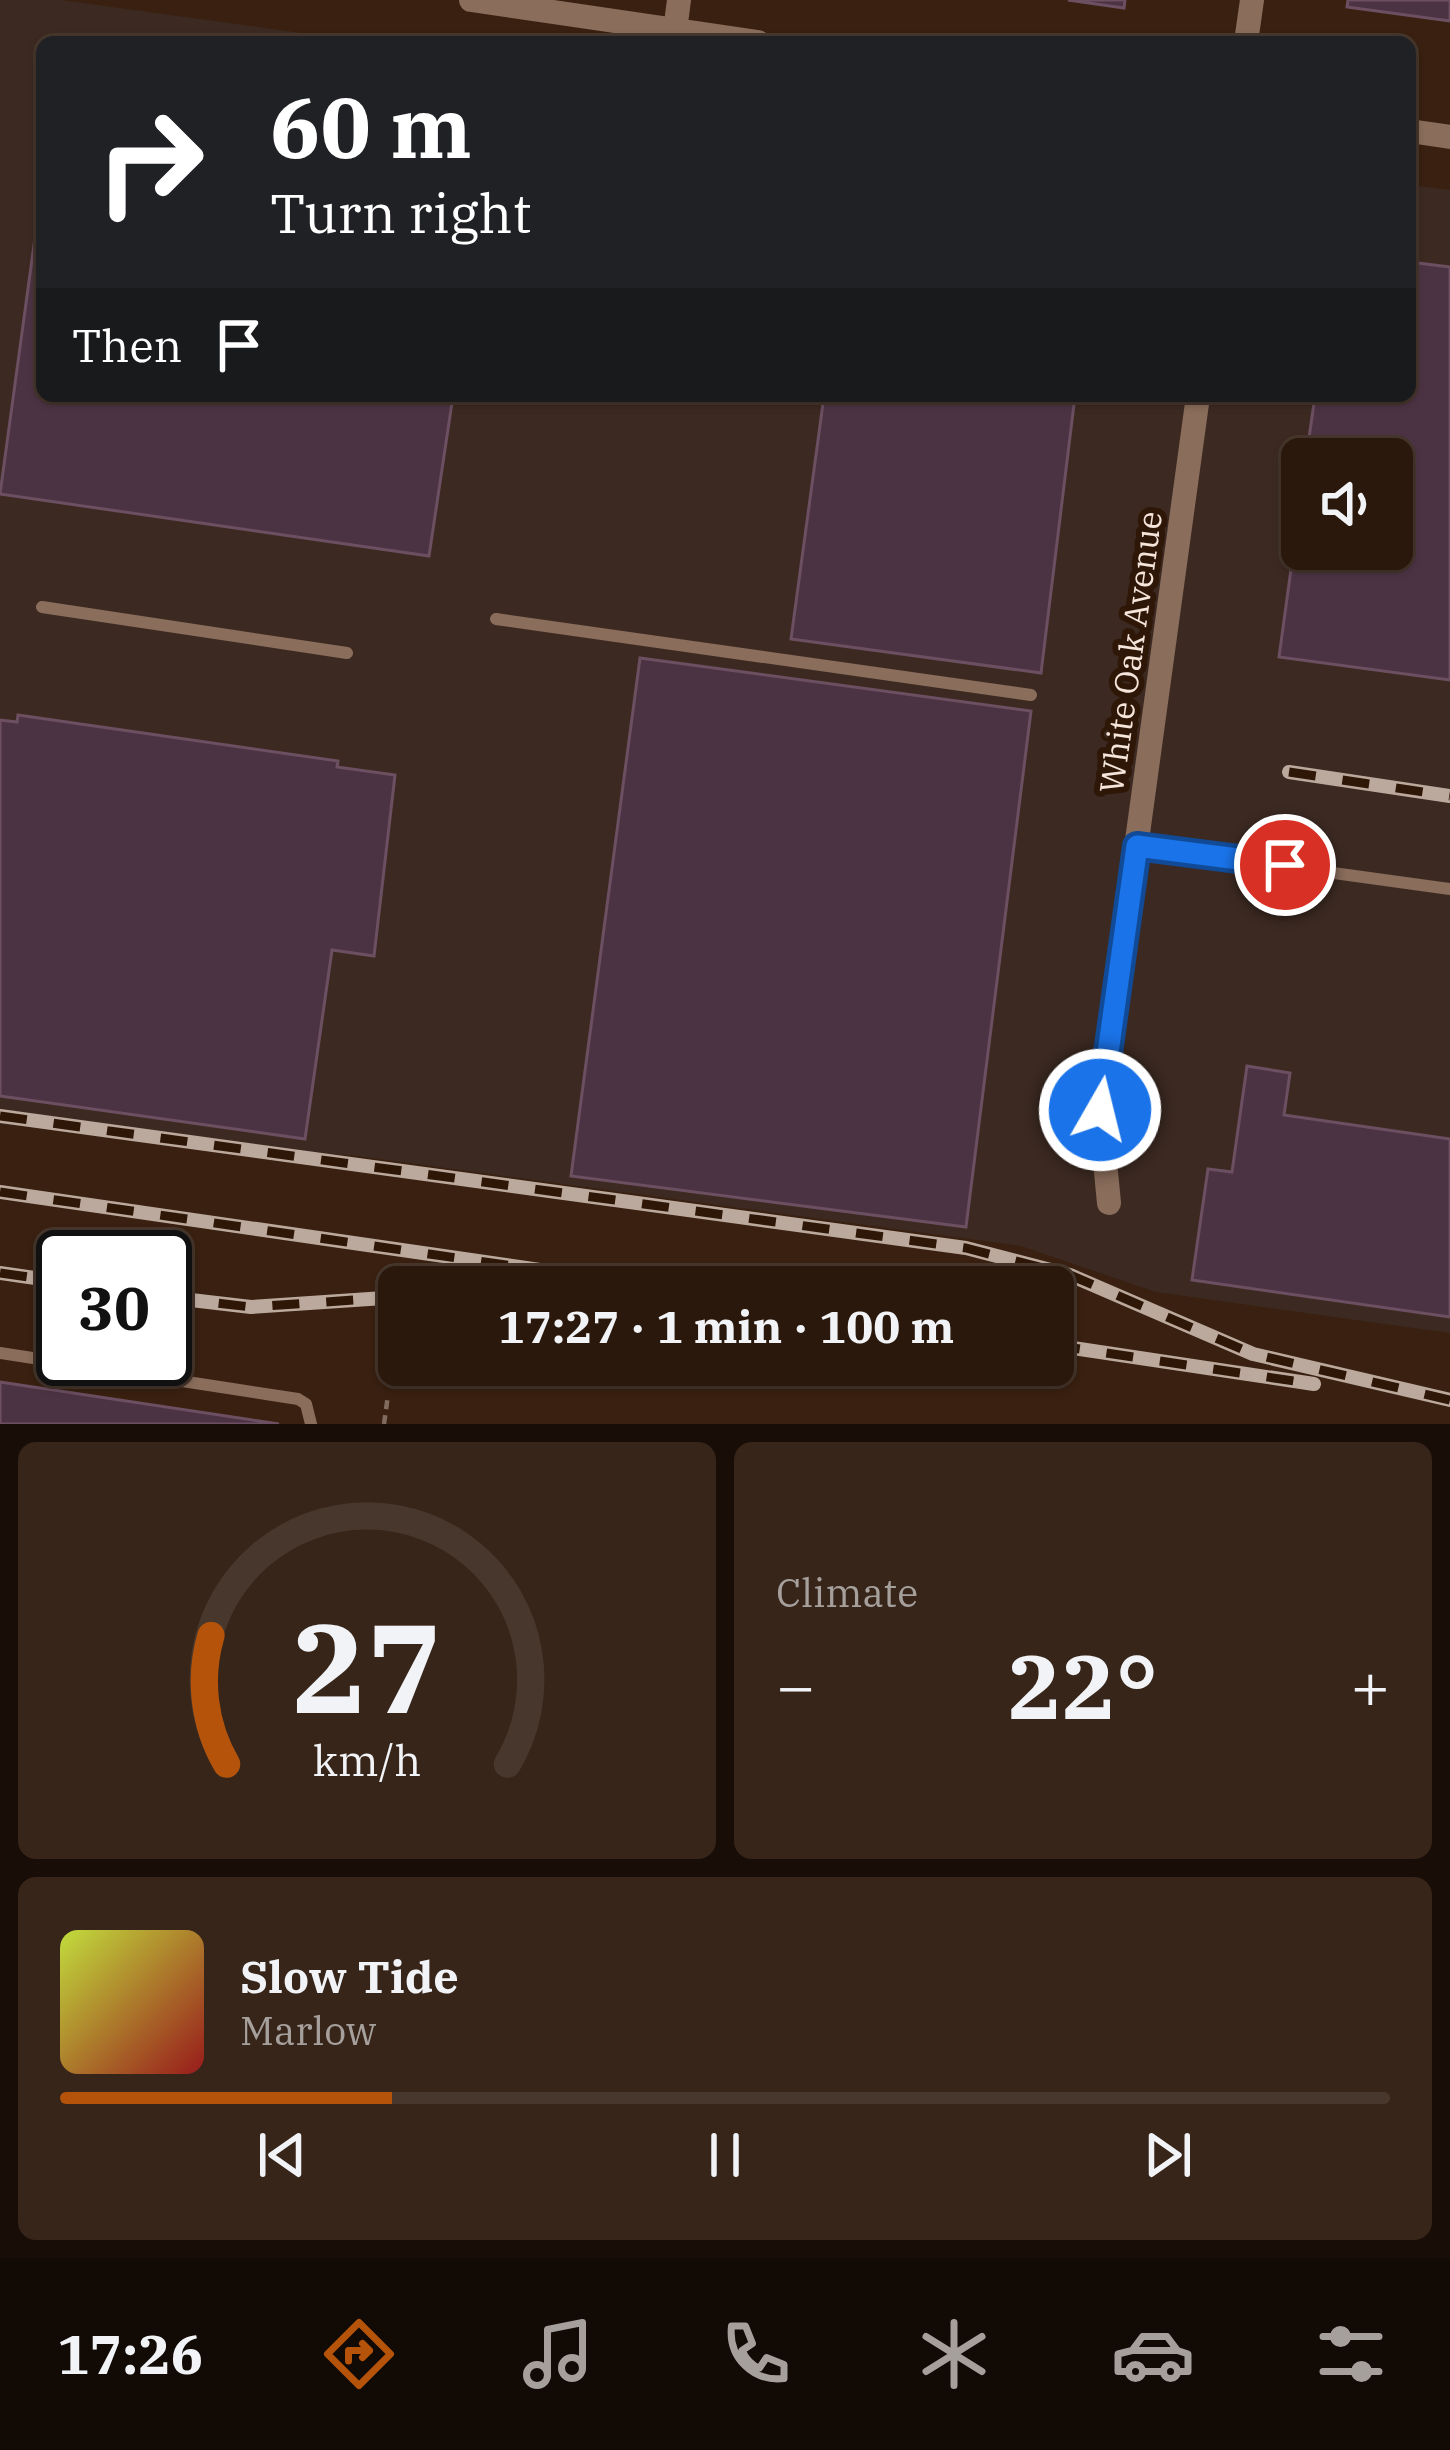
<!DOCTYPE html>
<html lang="en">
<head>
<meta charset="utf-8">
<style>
  :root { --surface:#2b180c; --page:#37251a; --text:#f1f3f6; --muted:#a6a09d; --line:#47372d; --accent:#b45309 }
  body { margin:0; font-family:"IBM Plex Serif",serif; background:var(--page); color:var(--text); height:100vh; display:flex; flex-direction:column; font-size:45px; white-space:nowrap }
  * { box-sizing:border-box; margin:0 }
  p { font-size:39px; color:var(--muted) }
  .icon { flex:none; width:66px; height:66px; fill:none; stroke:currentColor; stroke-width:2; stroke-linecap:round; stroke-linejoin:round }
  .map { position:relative; height:1424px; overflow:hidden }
  .drawer { display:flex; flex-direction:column; gap:18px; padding:18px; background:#180d07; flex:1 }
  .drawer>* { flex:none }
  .guide { position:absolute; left:36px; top:36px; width:1380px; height:366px; border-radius:18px; box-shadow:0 3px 9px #0004,0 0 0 3px var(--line); background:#202124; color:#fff; overflow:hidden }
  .tools { position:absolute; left:1281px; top:438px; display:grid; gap:24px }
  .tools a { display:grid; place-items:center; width:132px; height:132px; border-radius:18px; background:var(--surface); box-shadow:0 3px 9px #0004,0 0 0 3px var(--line); font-size:60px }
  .speed { position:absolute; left:36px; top:1230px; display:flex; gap:24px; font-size:60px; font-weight:700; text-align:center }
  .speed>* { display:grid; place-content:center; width:156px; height:156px; border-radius:50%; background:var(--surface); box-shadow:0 3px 9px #0004,0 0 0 3px var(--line); line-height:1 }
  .speed .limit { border:6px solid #111; border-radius:18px; background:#fff; color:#111 }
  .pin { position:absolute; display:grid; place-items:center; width:102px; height:102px; color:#fff; margin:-51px; border:6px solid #fff; border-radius:50%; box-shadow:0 3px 12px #0007 }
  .me { position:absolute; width:132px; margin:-66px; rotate:8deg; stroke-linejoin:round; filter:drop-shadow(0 0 9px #0008) }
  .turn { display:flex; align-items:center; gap:42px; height:252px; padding:0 36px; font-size:54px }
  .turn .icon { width:156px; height:156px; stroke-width:2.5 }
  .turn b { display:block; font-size:84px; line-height:102px }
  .then { display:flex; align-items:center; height:114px; padding:0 36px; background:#0003; gap:24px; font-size:45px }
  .big { font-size:90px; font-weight:800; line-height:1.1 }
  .drawer .card { flex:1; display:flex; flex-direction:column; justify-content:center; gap:18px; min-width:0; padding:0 42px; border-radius:18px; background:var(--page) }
  .drawer .dial { align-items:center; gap:0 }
  .dial svg { height:312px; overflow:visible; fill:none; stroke:var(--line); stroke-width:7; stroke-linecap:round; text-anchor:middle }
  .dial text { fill:var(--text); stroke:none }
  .song { display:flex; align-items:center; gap:36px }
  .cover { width:144px; height:144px; border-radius:18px; background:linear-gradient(135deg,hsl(70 70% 55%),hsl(0 70% 35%)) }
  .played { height:12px; border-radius:6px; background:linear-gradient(90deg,var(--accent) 25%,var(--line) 25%) }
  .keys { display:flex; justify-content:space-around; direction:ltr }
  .heat { display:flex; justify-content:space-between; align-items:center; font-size:66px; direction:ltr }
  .drawer .tiles { flex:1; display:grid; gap:18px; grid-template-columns:1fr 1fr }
  .card:last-child { grid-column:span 2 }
  .trip { position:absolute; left:378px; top:1266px; width:696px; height:120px; border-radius:18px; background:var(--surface); box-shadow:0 3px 9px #0004,0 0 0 3px var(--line); font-weight:800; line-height:120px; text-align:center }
  .tab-bar { display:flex; height:192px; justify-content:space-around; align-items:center; background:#110a05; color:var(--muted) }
  .tab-bar .icon { width:84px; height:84px }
  .tab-bar .current { color:var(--accent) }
  .tab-bar b { font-size:54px; color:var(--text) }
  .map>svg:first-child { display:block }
  .industrial { fill:#3c2a22; fill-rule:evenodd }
  .building { fill:#4c3343; stroke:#6c4f61; stroke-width:3 }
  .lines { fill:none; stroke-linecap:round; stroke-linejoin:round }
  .path { stroke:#816b5e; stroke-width:4.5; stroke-dasharray:9 6; stroke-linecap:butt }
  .lane { stroke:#8a6d5b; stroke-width:12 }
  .street { stroke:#8a6d5b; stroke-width:24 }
  .rail-casing { stroke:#bca99d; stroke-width:14 }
  .rail { stroke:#2e1707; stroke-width:9; stroke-dasharray:27; stroke-linecap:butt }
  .route-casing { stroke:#114b97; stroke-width:30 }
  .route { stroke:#1a73e8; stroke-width:21 }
  .labels { text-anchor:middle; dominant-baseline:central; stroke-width:12; stroke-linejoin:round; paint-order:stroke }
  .street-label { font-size:33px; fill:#f6e5db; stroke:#2e1707 }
</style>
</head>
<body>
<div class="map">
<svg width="1450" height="1424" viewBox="0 0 1450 1424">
  <rect width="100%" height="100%" fill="#392010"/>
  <!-- industrial -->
  <path class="industrial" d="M0,0H61L367,42H42V396H1410V185L1450,190V1333L1156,1292L1021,1246L357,1156L0,1124ZM1302,459H1392V549H1302Z"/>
  <!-- building -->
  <path class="building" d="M1068,0H1125L1124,8Z
    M1348,0H1450V21L1347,7Z
    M42,186V396H453L429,556L0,494Z
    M1410,262L1450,267V680L1279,657L1302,489V549H1392V459H1306L1315,396H1410Z
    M824,396H1075L1041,673L791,639Z
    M640,658L1031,711L966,1227L571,1176Z
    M18,715L338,761L337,767L395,775L374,956L332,950L305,1139L0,1096V720L17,722Z
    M1247,1066L1290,1073L1284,1115L1450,1139V1317L1192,1280L1208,1169L1232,1172Z
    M0,1382L279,1424H0Z"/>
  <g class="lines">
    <!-- path -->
    <path class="path" d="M384,1424L388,1395"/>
    <!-- lane -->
    <path class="lane" d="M42,607L347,653
      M496,619L1031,695
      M1137,846L1450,889
      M0,1353L298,1399L306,1404L311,1424"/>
    <!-- street -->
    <path class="street" d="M471,0L758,42
      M675,31L679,0
      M1246,42L1252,0
      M1410,131L1450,137
      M1109,1203L1100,1110L1198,396"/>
    <defs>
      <path id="rail" d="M1289,772L1450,796
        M0,1116L966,1248L1070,1275L1253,1354L1450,1400
        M0,1192L658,1287
        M0,1273L63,1282
        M165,1297L251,1307L399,1297
        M1053,1345L1314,1384"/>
    </defs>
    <!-- rail casing -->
    <use href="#rail" class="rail-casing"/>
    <!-- rail -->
    <use href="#rail" class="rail"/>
  </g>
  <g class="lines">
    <defs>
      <path id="route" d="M1100,1110L1137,846L1285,865"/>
    </defs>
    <!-- route casing -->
    <use href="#route" class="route-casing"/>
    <!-- route -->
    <use href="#route" class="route"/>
  </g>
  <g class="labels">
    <!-- street labels -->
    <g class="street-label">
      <text transform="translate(1130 652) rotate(-82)">White Oak Avenue</text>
    </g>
  </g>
</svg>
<div class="tools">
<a><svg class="icon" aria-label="sound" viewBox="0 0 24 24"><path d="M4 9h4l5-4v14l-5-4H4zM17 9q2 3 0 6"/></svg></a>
</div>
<div class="speed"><div class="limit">30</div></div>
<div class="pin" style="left:1285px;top:865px;background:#d93025"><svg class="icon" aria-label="arrive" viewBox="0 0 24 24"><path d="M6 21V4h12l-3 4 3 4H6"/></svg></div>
<svg class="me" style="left:1100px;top:1110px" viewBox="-20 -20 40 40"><circle r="17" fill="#1a73e8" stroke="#fff" stroke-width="3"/><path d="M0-11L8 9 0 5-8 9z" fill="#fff"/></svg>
<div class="trip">17:27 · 1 min · 100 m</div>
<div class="guide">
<div class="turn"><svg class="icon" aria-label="right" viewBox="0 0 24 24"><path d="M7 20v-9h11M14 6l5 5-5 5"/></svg><div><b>60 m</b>Turn right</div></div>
<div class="then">Then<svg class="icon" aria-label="arrive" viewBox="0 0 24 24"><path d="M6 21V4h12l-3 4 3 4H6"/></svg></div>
</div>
</div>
<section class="drawer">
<div class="tiles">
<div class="card dial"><svg viewBox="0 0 100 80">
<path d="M14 69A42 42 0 1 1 86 69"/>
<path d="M14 69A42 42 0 0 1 10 36" stroke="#b45309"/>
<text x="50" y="56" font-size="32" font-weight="700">27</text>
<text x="50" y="72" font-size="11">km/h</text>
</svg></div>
<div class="card"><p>Climate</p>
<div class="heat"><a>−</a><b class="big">22°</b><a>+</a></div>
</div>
<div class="card">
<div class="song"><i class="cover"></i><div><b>Slow Tide</b><p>Marlow</p></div></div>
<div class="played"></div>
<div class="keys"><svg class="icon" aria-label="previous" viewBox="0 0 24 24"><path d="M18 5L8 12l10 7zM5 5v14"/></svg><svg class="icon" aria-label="pause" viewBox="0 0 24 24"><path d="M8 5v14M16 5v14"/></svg><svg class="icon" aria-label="next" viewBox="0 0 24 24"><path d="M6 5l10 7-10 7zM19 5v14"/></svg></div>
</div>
</div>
</section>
<nav class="tab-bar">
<b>17:26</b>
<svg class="icon current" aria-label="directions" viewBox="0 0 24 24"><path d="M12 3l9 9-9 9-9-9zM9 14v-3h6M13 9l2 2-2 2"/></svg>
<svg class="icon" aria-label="music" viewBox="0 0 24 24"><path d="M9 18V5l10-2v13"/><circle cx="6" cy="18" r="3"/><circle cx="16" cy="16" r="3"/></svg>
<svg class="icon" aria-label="phone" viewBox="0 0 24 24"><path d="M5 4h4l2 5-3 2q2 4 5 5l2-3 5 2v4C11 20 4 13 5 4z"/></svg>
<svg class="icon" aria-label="climate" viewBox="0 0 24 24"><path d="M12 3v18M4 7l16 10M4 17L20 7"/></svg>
<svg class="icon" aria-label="car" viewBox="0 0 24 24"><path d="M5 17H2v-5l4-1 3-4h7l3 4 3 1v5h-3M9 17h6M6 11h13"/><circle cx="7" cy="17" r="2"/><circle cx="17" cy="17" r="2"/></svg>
<svg class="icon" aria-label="filters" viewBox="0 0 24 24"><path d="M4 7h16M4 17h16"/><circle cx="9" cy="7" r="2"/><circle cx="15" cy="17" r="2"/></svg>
</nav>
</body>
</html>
